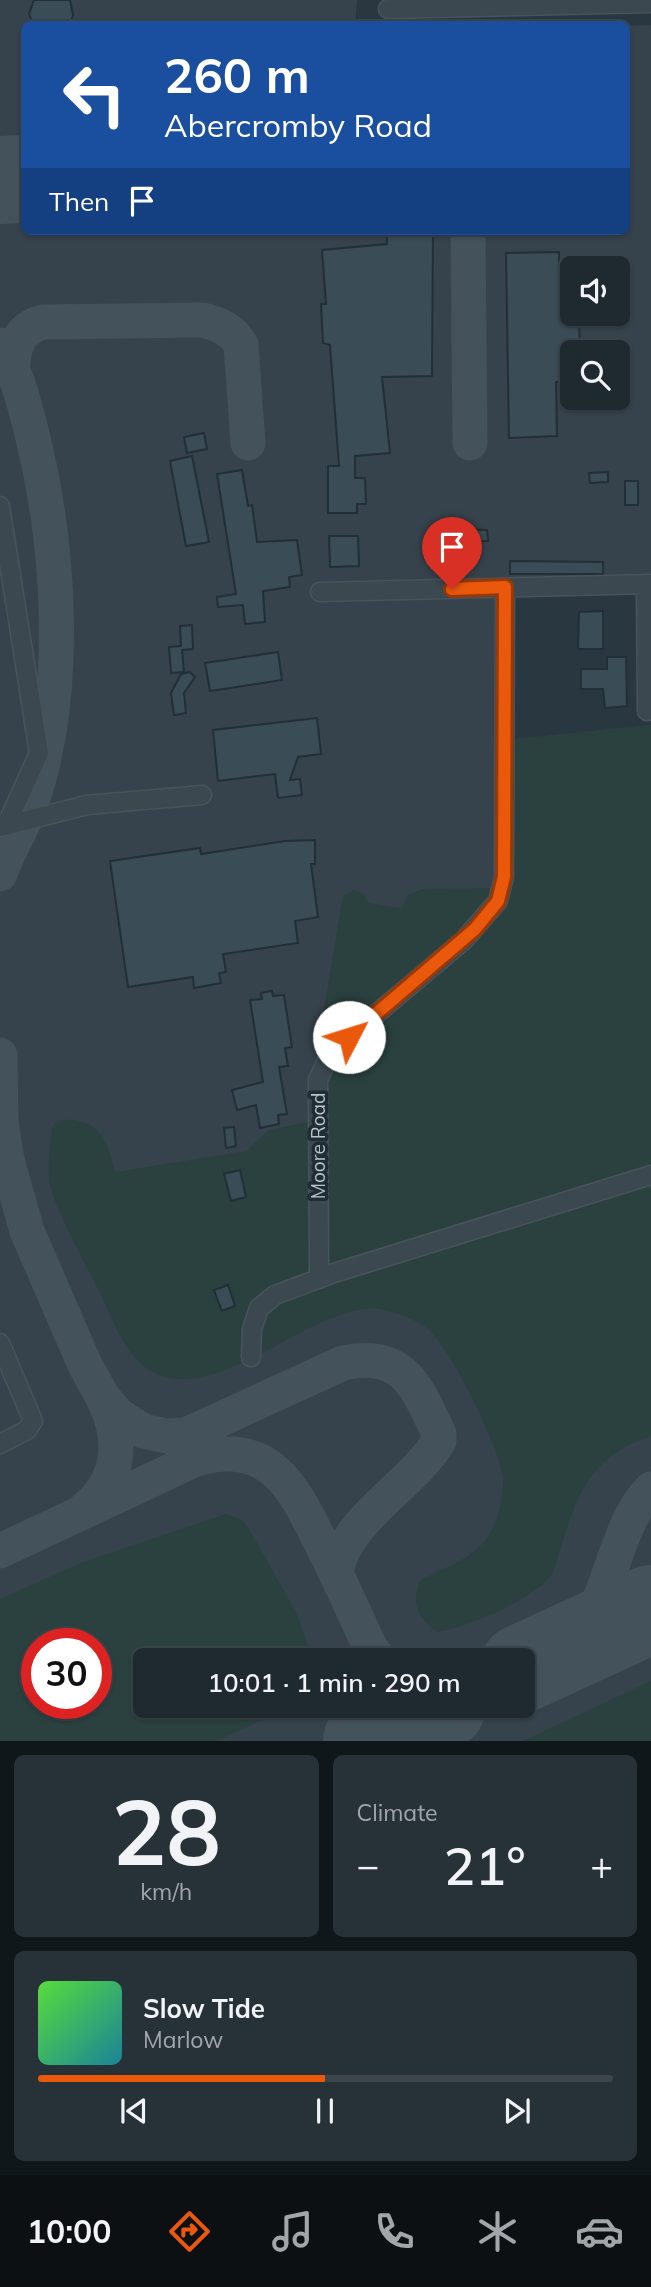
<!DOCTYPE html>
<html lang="en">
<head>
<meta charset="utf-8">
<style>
  :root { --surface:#1e2930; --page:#263138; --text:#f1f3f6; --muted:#a1a6ab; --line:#3c454c; --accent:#ea580c }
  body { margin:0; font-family:Mulish,sans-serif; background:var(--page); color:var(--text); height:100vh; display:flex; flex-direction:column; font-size:26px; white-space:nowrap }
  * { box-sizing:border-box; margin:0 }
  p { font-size:23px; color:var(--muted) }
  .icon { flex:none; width:38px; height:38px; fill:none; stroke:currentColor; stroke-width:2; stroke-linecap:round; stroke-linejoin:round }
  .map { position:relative; height:1741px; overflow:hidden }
  .sheet { display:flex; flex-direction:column; gap:14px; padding:14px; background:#10171a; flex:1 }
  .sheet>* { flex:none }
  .hud { position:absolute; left:21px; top:21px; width:609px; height:214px; border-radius:10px; box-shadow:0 2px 5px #0004,0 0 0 2px var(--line); background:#1a4fa0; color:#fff; overflow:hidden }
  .controls { position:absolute; left:560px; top:256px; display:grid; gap:14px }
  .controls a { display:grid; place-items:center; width:70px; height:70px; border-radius:10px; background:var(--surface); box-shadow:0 2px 5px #0004,0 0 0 2px var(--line); font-size:35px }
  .speed { position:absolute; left:21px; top:1628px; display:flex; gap:14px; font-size:35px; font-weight:700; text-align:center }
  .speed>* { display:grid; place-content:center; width:91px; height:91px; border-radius:50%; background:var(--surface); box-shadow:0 2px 5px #0004,0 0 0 2px var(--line); line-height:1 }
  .speed .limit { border:10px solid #d22; background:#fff; color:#111 }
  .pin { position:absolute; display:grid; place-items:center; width:60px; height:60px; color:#fff; margin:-72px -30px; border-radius:50% 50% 50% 0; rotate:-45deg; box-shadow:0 0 7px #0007 }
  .pin .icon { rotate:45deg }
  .me { position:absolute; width:77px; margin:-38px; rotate:50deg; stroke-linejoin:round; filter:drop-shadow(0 0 5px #0008) }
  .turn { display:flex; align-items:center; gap:24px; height:147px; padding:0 28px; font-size:32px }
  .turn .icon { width:91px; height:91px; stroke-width:2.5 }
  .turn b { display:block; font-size:49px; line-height:60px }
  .then { display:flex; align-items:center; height:66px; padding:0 28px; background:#0003; gap:14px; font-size:26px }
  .big { font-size:52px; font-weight:600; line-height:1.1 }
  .sheet .card { flex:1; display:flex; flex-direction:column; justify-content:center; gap:10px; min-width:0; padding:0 24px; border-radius:10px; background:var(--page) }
  .sheet .dial { align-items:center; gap:0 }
  .dial b { font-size:91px; line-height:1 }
  .song { display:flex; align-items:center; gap:21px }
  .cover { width:84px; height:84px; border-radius:10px; background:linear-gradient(135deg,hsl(110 70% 55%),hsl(190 70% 35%)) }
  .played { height:7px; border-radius:4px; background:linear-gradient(90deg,var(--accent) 50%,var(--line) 50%) }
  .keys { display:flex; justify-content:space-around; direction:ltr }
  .heat { display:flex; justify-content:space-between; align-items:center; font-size:38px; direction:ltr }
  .sheet .tiles { flex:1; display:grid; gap:14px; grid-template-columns:1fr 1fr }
  .card:last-child { grid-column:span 2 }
  .trip { position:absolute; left:133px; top:1648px; width:402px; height:70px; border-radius:10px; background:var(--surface); box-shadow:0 2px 5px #0004,0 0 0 2px var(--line); font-weight:600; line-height:70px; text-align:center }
  .menu { display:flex; height:112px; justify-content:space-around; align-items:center; background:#0c1013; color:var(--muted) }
  .menu .icon { width:49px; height:49px }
  .menu .on { color:var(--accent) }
  .menu b { font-size:32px; color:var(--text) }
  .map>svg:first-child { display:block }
  .airport { fill:#36434d; fill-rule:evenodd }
  .green { fill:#2a413f; fill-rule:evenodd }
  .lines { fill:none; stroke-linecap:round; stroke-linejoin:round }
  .taxiway { stroke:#43525b; stroke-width:35 }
  .runway { stroke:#43525b; stroke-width:88 }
  .building { fill:#3a4c55; stroke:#232f37; stroke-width:2 }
  .minor-casing { stroke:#48545c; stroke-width:21 }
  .minor { stroke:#3c4850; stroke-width:18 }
  .route-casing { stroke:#983908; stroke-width:18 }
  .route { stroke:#ea580c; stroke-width:12 }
  .labels { text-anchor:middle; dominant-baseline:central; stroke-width:7; stroke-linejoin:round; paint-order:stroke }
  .street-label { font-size:19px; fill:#b8c3ca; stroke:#202d35 }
</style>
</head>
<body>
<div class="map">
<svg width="651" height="1741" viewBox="0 0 651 1741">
  <rect width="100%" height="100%" fill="#283740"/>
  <!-- airport -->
  <path class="airport" d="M0,0H357L355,24H24V231H626L627,26L651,25V585L516,596L511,600L506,740L651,725V1741H0ZM572,268H618V313H572ZM572,352H618V397H572ZM37,1643H96V1703H37ZM145,1661H523V1706H145Z"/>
  <!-- green -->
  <path class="green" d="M651,725V1436C579,1460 574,1509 553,1573C534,1600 470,1626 438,1632C419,1620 410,1603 420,1581C440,1569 468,1561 483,1543C497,1526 504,1499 503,1478C501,1450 449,1345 427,1328C416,1320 401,1314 388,1311C367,1304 347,1313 327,1320C274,1340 190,1413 138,1361C120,1342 110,1314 99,1291C87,1267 55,1209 50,1185C47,1166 50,1146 52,1127L58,1120C100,1117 105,1138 116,1172L246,1151L269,1130L308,1122L318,1080L330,1054L322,1049L320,1032L343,896L354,890L364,894L369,903L401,908L408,895L422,889L501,888L506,740Z
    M226,1514L242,1520L249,1529L297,1614L313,1661H145V1706H292L217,1741H0V1599L83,1562ZM37,1643H96V1703H37Z
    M651,1681V1741H523Z"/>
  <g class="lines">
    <!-- taxiway -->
    <path class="taxiway" d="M0,187L24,181
      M468,231L470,443
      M0,345C17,373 24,402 32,434C60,547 69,690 32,802C24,827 8,849 0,874
      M13,366C14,344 20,328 43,322L203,320C219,324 233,330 241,345L248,443
      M0,1055L1,1123L7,1160L27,1231L85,1365L102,1396L118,1415L143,1431L166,1436L186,1435L343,1363C404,1350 417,1387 439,1434V1441C412,1486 343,1520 336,1574
      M85,1509C121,1480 123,1439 104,1400
      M0,1551L196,1459C273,1437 295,1491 323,1547C340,1580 355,1615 371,1649L380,1661
      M632,1618L651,1614
      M573,1645C612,1600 614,1525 651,1489
      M351,1741L365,1722L372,1706"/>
    <!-- runway -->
    <path class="runway" d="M0,180L24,179
      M523,1668L651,1609
      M367,1741L442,1706"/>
  </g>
  <!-- building -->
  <path class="building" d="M34,0H70L73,15L70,24H33L29,14Z
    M387,231H433L432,376L382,377L390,453L355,456V478H365L366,504H357V513H328V466H339L330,345L323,343L321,304H326L322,250L387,244Z
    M559,252L560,314H579L580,352H572V382H556L557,436L509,438L506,253Z
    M204,433L207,449L187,453L184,437Z
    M192,456L209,542L186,546L170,461Z
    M242,470L248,506L252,505L257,542L297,540L302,575L289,577L290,587L263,591L265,622L245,624L243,605L218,607L217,597L236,594L217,474Z
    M608,472V482L590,483L589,473Z
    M625,481H638V505H625Z
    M456,529L487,530L488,541H455Z
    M329,536H358L359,566L330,567Z
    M510,561L603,562V574H510Z
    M603,611V649H578L579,612Z
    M192,625L193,649L182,650L184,672L171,673L169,647L181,646L180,626Z
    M278,652L282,680L210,691L205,663Z
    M607,657H626L627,706L605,708L603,689H581V669H607Z
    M190,672L195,677L184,693L186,713L174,715L171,693L181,674Z
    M317,718L321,754L298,757L290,780L300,779L302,795L278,798L275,774L218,781L213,730Z
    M315,840V864H311L318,917L295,921L298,943L223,954L226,972L219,973L221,983L194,988L193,977L128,987L110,861L200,848L201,854L285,841Z
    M272,991L273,996L284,995L292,1047L285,1048L288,1066L279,1067L287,1114L278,1115L279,1124L260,1128L256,1105L237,1110L232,1090L263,1082L250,1000L262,999L261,993Z
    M234,1127L236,1146L226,1148L224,1128Z
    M240,1170L246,1197L231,1201L224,1174Z
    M228,1285L235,1306L222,1311L214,1290Z"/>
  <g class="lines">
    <defs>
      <path id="minor" d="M388,9L651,3
        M0,506L39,753L6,826
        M646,584L647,711
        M320,592L651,584
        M0,827L87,805L202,795
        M319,1279L318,1080L330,1053L464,940L498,901L504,877L505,588
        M0,1343L33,1421L27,1430L0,1444
        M251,1357L252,1329L259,1308L275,1295L334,1273L651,1175"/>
    </defs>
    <!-- minor casing -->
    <use href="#minor" class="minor-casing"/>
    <!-- minor -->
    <use href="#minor" class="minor"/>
  </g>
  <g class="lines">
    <defs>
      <path id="route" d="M349,1037L475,929L498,901L504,877L505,587L452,589"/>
    </defs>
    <!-- route casing -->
    <use href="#route" class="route-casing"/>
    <!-- route -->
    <use href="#route" class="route"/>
  </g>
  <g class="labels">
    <!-- street labels -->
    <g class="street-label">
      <text transform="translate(318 1146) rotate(-90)">Moore Road</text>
    </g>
  </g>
</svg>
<div class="controls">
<a><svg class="icon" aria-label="sound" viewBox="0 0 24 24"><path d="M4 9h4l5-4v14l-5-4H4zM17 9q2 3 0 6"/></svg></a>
<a><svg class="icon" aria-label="search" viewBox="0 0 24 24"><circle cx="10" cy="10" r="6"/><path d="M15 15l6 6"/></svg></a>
</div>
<div class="speed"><div class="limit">30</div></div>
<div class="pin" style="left:452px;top:589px;background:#d93025"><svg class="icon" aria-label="arrive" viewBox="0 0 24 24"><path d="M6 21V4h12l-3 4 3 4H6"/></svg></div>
<svg class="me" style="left:349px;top:1037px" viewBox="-20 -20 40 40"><circle r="19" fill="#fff"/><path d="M0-13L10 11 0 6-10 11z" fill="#ea580c"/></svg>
<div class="trip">10:01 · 1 min · 290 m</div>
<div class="hud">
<div class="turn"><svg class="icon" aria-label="left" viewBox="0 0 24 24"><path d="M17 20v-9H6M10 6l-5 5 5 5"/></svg><div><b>260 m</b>Abercromby Road</div></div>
<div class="then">Then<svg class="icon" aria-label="arrive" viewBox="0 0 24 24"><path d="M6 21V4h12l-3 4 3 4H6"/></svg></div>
</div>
</div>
<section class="sheet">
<div class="tiles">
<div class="card dial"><b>28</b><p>km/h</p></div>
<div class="card"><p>Climate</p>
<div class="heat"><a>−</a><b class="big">21°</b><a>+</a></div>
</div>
<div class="card">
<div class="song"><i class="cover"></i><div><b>Slow Tide</b><p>Marlow</p></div></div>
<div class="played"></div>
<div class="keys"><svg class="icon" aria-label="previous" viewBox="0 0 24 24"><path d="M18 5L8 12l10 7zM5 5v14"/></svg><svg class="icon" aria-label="pause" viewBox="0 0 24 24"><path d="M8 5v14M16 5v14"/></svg><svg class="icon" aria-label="next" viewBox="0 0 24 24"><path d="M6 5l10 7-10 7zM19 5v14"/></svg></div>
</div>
</div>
</section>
<nav class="menu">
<b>10:00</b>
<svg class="icon on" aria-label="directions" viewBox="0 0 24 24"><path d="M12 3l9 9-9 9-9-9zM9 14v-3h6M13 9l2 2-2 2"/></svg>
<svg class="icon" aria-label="music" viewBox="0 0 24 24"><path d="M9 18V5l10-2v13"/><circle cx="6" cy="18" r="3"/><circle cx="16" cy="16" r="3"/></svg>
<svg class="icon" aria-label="phone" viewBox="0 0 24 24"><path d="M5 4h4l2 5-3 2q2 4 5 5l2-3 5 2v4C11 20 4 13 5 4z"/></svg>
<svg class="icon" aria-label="climate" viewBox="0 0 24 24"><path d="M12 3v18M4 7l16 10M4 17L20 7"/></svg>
<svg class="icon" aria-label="car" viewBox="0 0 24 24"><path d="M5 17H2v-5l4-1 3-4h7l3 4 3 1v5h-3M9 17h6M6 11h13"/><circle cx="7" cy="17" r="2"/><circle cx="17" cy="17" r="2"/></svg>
</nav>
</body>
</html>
